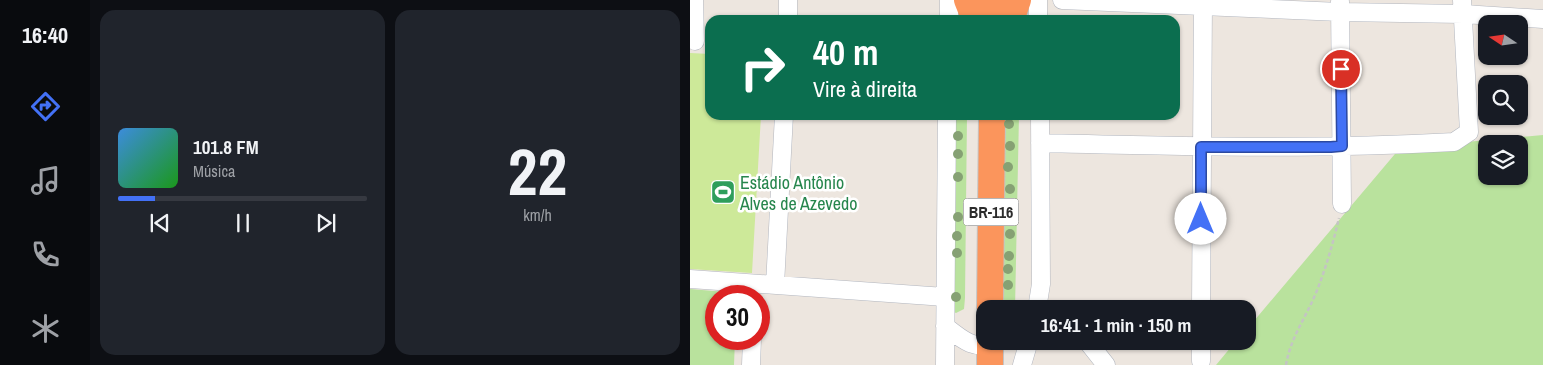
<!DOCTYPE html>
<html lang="pt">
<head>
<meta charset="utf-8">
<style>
  :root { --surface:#171b24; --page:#20242c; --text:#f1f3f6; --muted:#9ea1a6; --line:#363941; --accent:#4371f6 }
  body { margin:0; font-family:"Archivo Narrow",sans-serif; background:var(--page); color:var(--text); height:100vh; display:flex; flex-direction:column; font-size:19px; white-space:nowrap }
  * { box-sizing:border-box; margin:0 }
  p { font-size:16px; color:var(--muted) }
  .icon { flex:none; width:28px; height:28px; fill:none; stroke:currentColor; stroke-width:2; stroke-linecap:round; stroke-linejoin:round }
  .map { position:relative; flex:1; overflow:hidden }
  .details { display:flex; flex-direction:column; gap:10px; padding:10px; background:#0d0f14; width:600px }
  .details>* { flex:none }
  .top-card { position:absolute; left:15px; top:15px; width:475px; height:105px; border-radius:15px; box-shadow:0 1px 4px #0004; background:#0b6e4f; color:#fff; overflow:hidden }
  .needle { width:32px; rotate:283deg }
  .fabs { position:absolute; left:788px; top:15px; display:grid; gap:10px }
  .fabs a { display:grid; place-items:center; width:50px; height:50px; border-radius:10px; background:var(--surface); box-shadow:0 1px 4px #0004; font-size:25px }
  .speed { position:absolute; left:15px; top:285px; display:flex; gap:10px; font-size:25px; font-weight:700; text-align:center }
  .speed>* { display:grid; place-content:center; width:65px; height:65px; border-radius:50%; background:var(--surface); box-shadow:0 1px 4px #0004; line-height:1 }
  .speed .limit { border:8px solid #d22; background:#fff; color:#111 }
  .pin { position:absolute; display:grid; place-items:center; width:42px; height:42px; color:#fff; margin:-21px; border:2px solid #fff; border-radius:50%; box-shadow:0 1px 5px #0007 }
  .me { position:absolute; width:55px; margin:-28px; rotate:0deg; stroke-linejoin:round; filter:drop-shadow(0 0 4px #0008) }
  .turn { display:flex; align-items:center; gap:18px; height:105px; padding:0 25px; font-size:22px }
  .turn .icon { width:65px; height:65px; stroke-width:2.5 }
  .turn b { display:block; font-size:35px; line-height:42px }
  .details .card { flex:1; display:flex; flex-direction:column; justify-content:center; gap:8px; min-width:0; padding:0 18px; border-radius:15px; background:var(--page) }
  .details .dial { align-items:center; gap:0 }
  .dial b { font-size:65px; line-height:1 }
  .song { display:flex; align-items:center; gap:15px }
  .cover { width:60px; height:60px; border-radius:8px; background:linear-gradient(135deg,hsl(210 70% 55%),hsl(120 70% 35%)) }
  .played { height:5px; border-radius:2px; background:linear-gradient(90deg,var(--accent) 15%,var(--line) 15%) }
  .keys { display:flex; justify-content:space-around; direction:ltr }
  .details .tiles { flex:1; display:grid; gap:10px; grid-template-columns:repeat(2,1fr) }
  .trip { position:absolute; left:286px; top:300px; width:280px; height:50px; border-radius:15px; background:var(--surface); box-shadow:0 1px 4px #0004; font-weight:700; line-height:50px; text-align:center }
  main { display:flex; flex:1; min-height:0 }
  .dock { display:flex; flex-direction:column; width:90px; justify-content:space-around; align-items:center; background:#090b0e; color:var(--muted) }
  .dock .icon { width:35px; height:35px }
  .dock .current { color:var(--accent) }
  .dock b { font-size:22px; color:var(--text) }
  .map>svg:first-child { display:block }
  .green { fill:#b9e29d; fill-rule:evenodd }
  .pitch { fill:#cde999 }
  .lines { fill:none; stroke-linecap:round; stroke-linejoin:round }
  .minor-casing { stroke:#b2b6bf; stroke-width:19 }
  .highway-casing { stroke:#c4c4c4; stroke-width:28 }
  .path { stroke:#c4c4c4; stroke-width:2.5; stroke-dasharray:4 2.5; stroke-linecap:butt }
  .minor { stroke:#fff; stroke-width:18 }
  .highway { stroke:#fb955c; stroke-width:26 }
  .tree { fill:#86a174 }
  .route-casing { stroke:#2c49a0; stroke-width:12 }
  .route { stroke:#4371f6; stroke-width:9 }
  .labels { text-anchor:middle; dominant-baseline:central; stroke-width:5; stroke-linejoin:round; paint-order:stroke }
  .shield { fill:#fff; stroke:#6b6b6b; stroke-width:1 }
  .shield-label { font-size:16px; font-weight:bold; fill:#2c2c2c }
  .leisure-label { font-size:18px; fill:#27864d; stroke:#fff; text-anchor:start }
</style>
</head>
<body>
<main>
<nav class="dock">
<b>16:40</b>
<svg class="icon current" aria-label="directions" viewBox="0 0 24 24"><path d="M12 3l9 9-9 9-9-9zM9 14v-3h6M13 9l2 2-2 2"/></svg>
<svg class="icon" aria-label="music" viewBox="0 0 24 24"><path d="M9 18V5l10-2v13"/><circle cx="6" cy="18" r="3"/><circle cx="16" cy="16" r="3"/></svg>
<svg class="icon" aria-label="phone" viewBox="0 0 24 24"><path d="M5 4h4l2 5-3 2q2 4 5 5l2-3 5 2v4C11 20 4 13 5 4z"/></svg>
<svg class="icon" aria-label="climate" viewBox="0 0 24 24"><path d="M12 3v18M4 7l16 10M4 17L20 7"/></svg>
</nav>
<section class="details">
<div class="tiles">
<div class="card">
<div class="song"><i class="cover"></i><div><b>101.8 FM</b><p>Música</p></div></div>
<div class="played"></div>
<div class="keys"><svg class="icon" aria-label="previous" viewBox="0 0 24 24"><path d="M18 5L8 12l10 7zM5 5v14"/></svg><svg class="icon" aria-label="pause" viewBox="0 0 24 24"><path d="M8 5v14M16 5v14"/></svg><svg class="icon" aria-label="next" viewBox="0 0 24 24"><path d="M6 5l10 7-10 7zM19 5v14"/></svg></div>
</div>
<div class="card dial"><b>22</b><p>km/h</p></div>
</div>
</section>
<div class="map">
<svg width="853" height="365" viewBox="0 0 853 365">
  <rect width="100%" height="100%" fill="#ede6df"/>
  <!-- green -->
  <path class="green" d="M260,115H277L275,298L274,309L266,313L257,309Z
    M311,115H329L325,309H307Z
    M853,135V365H526L546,341H558V328L710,148ZM796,144H829V176H796Z
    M0,289L47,293V296H26V339H45L44,365H0Z"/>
  <!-- pitch -->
  <path class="pitch" d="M0,53L20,54V115H71L62,273L0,269Z"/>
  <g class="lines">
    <defs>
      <path id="minor" d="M4,0L5,41
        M348,0V20
        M372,0L650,12L773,14L853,19
        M650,2L652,204
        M98,20V0
        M259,20V0
        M350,143C488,146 626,150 764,142L779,132L772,0
        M0,279L255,297
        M85,285L94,115
        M347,309L351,284L350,115
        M511,309L513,0
        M255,326C272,340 286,352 308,341
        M397,341L416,365
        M511,341V361
        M61,365L62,339
        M255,365L257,115
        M332,365L339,341"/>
      <path id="highway" d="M277,0L285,20
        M303,0V20
        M321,20L328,0
        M300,309L302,115
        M300,341V365"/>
    </defs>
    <!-- minor casing -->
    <use href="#minor" class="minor-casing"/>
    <!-- highway casing -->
    <use href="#highway" class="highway-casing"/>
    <!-- path -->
    <path class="path" d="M596,365C600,339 616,317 626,293C636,268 643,243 649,218"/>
    <!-- minor -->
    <use href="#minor" class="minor"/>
    <!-- highway -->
    <use href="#highway" class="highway"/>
  </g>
  <!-- trees -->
  <g class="tree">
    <circle cx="319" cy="124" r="5"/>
    <circle cx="268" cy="136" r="5"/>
    <circle cx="320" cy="146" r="5"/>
    <circle cx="268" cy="154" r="5"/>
    <circle cx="318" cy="167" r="5"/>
    <circle cx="268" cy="177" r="5"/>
    <circle cx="320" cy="189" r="5"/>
    <circle cx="318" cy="213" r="5"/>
    <circle cx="268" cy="217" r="5"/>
    <circle cx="320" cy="234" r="5"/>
    <circle cx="267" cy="236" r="5"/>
    <circle cx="267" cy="253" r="5"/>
    <circle cx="319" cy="256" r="5"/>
    <circle cx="318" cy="269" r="5"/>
    <circle cx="318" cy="285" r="5"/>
    <circle cx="266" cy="297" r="5"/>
  </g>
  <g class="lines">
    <defs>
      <path id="route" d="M511,219V147H641L652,146L651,69"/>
    </defs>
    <!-- route casing -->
    <use href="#route" class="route-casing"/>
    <!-- route -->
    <use href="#route" class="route"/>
  </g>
  <!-- icons -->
  <defs>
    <symbol id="stadium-square" viewBox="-11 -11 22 22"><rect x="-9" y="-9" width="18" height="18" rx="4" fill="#2e9e5b" stroke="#fff"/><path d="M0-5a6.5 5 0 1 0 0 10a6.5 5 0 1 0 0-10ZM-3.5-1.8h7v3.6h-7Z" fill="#fff"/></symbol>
  </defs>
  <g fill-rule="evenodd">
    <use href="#stadium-square" x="19" y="178" width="28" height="28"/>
  </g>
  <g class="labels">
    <!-- shield labels -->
    <rect class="shield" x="273.5" y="198.5" width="55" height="27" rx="4"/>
    <g class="shield-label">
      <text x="301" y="212">BR-116</text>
    </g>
    <!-- leisure labels -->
    <g class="leisure-label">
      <text x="50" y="182">Estádio Antônio<tspan x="50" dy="21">Alves de Azevedo</tspan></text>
    </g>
  </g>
</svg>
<div class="fabs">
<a><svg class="needle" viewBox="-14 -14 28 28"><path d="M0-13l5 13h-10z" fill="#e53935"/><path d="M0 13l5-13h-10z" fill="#9ea1a6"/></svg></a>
<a><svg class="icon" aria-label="search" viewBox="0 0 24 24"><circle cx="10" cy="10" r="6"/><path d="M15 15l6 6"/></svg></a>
<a><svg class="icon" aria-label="layers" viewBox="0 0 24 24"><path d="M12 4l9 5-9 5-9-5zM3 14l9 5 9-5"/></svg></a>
</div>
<div class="speed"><div class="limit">30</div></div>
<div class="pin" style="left:651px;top:69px;background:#d93025"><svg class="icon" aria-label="arrive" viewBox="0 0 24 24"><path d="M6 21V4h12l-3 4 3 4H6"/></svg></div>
<svg class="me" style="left:511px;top:219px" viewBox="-20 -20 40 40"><circle r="19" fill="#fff"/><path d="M0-13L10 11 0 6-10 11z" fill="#4371f6"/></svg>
<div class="trip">16:41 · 1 min · 150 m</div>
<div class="top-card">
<div class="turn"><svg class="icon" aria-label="right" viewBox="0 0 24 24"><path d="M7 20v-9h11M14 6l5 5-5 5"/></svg><div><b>40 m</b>Vire à direita</div></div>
</div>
</div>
</main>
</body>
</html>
